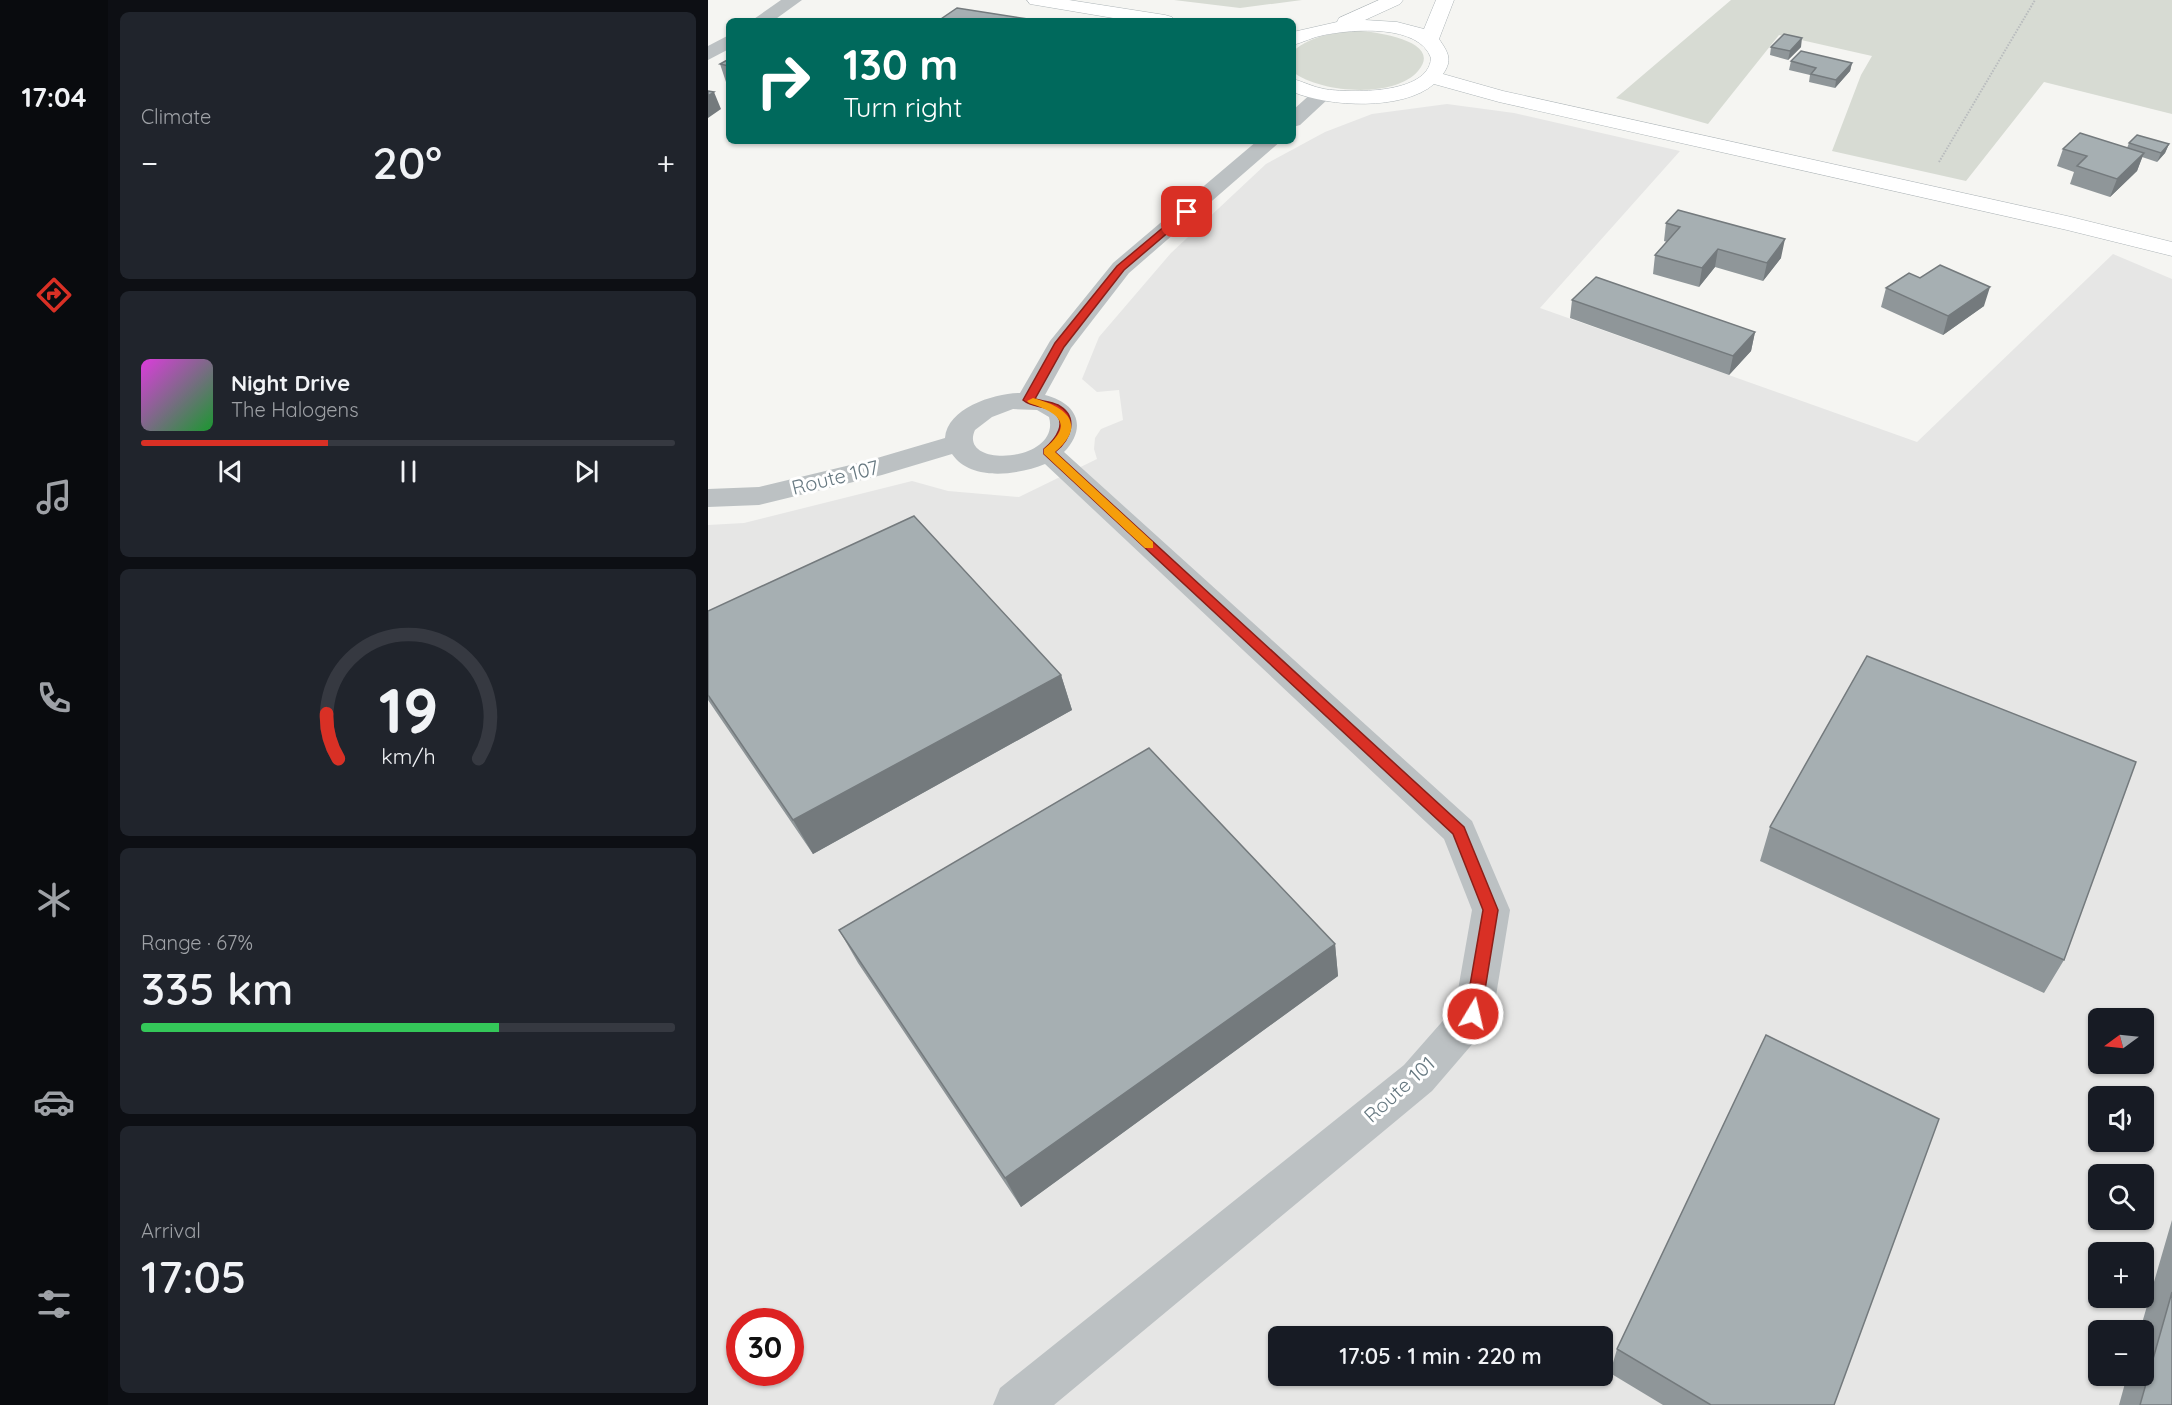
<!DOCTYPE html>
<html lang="en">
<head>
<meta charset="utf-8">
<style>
  :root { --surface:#171b24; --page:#20242c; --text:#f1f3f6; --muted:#9ea1a6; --line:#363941; --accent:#d93025 }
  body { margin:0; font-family:Quicksand,sans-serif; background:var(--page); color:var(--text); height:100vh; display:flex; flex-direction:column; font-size:22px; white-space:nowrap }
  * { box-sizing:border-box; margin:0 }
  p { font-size:20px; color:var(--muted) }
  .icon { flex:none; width:33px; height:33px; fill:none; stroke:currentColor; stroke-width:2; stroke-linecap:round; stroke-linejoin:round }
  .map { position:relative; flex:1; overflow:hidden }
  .side { display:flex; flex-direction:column; gap:12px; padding:12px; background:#0d0f14; width:600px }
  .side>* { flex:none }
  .guide { position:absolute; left:18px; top:18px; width:570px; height:126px; border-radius:9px; box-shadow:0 2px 4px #0004; background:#00695c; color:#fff; overflow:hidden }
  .needle { width:39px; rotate:255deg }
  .controls { position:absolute; left:1380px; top:1008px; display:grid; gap:12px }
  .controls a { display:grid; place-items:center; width:66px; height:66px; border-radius:9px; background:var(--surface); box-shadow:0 2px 4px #0004; font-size:30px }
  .speed { position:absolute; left:18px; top:1308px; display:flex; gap:12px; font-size:30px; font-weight:700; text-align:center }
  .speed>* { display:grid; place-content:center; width:78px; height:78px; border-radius:50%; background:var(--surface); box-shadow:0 2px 4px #0004; line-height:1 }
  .speed .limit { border:9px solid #d22; background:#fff; color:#111 }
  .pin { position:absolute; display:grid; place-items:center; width:51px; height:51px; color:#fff; margin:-26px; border-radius:12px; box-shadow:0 3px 9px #0006 }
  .me { position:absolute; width:66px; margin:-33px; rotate:9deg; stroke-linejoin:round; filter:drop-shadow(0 0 4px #0008) }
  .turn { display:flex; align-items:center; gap:21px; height:126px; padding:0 18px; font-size:27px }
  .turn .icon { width:78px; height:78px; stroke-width:2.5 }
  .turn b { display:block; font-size:42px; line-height:51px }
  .big { font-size:45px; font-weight:600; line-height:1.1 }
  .side .card { flex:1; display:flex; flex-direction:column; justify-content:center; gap:9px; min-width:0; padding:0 21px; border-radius:9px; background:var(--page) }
  .side .dial { align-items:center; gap:0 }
  .dial svg { height:156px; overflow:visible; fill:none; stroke:var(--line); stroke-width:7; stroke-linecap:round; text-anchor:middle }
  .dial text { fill:var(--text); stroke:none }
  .song { display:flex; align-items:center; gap:18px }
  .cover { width:72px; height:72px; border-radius:9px; background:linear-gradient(135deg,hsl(300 70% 55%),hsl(130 70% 35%)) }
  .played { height:6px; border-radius:3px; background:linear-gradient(90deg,var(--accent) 35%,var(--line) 35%) }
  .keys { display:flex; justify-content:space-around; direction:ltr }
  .heat { display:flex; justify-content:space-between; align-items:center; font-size:33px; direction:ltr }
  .charge { height:9px; border-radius:4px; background:linear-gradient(90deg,#34c759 67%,var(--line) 0) }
  .trip { position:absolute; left:560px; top:1326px; width:345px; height:60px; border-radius:9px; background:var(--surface); box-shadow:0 2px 4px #0004; font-weight:600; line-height:60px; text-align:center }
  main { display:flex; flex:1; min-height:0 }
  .menu { display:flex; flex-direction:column; width:108px; justify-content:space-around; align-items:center; background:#090b0e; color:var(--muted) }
  .menu .icon { width:42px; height:42px }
  .menu .active { color:var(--accent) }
  .menu b { font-size:27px; color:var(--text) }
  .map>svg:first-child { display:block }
  .built { fill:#e6e6e5; fill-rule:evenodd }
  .green { fill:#d7dbd3 }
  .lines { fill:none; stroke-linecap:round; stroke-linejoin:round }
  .secondary-casing { stroke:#aeb5b8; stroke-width:1 }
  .path { stroke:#b8bbbd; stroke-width:2; stroke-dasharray:1.5 1.5; stroke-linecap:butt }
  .street { fill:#bcc1c3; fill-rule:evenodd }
  .secondary { fill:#fff; fill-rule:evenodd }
  .wall { fill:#8f9699 }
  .shaded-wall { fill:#747a7d }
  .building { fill:#a6afb2; stroke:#747a7d; stroke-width:1.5 }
  .route { fill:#d93025; stroke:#8d1f18; stroke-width:1.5 }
  .slow { fill:#f59e0b }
  .labels { text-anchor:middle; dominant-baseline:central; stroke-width:6; stroke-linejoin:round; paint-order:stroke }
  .street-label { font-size:20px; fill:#667880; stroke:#fff }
</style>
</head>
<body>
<main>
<nav class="menu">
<b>17:04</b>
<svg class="icon active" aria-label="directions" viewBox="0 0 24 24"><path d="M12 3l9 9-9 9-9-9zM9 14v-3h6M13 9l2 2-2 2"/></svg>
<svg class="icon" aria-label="music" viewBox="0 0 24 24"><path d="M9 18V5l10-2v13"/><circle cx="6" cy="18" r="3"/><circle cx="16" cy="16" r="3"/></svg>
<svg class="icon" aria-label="phone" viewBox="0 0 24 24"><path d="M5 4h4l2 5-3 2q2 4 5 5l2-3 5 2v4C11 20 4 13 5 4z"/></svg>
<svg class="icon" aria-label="climate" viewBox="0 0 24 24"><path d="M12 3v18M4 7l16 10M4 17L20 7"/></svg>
<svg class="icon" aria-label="car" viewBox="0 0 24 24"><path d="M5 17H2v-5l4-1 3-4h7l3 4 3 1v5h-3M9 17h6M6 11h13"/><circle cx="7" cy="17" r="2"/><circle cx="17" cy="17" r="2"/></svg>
<svg class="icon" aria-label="filters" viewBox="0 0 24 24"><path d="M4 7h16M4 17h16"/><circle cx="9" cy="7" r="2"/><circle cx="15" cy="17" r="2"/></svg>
</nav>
<section class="side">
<div class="card"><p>Climate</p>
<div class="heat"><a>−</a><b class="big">20°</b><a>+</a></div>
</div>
<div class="card">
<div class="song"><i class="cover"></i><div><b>Night Drive</b><p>The Halogens</p></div></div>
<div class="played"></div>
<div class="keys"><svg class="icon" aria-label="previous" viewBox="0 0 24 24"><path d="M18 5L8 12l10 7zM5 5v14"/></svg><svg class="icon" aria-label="pause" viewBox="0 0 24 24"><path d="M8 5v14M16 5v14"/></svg><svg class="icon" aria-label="next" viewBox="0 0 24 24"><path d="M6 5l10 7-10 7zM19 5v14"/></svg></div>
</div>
<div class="card dial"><svg viewBox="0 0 100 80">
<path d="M14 69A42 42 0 1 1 86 69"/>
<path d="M14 69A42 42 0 0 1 8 46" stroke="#d93025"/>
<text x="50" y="56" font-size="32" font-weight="700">19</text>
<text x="50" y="72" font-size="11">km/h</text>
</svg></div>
<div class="card"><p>Range · 67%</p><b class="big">335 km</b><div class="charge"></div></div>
<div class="card"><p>Arrival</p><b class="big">17:05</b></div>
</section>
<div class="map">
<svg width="1464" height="1405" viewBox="0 0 1464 1405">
  <rect width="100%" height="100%" fill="#f5f5f2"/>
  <!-- built -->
  <path class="built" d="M739,104L806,113L972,151L832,308L1209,442L1405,254L1464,279V1405H0V525L36,523L204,481L240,491L311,497L389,459L386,449L387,438L393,429L415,420L411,390L389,392L374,379L391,337L463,253L558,164L617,132L664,114ZM1390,1018H1436V1064H1390ZM1390,1096H1436V1142H1390ZM1390,1174H1436V1220H1390ZM1390,1252H1436V1298H1390ZM32,1322H82V1372H32ZM1390,1330H1436V1376H1390ZM570,1336H894V1376H570Z"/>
  <!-- green -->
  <path class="green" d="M466,0H594L532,8Z
    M1023,0H1464V114L1336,82L1258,181L1124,151L1153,75L1164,56L1071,35L1000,124L908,98Z
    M652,31C668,32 736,41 710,71C686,99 612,93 585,72V51C605,35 627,32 652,31Z"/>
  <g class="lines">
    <defs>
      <path id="secondary" d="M319,0H361L457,15L464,17L466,21H423L328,5L322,4Z
        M671,0H695L692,4L657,20L689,22L716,29L728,0H746L731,39C740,52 745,60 735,74L795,91L1359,216L1464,242V256L1359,230L791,102L726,84C695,111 621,107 585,92V79C596,82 605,87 616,89C641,93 721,95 723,58C711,24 645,29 616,35C605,37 596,42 585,45V32L629,22L631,18Z"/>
    </defs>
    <!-- secondary casing -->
    <use href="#secondary" class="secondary-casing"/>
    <!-- path -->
    <path class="path" d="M1231,162L1327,0"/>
    <!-- street -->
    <path class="street" d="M73,0H94L65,21H43Z
      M21,35V49L0,60V46Z
      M613,89L620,91L623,95L620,99L592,125L585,127V110L606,91Z
      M549,141H573L421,273L363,348L337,395C369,403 380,427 356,452L764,821L802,910L785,1014L779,1027L724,1091L346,1405H285L292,1388L696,1065L747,1007L764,910L736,839L337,464C310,475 263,482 244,454L174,475L51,505L0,507V489L51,487L159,461L237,438C239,408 287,393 312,393L342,341L405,263ZM305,409L329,410L341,417C354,463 249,469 267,430L284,417Z"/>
    <!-- secondary -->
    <use href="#secondary" class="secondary"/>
  </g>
  <!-- wall -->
  <path class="wall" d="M1063,47H1093L1080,60L1062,55Z
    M21,59V82H18L12,64Z
    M1083,61L1144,63L1142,71L1127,88L1101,82L1102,75L1081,70Z
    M1421,143L1461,144L1457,153L1449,162L1434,157L1429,171L1402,197L1362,184L1366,172L1349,166L1355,149L1419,148Z
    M958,223L1073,258L1055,281L1007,267L991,287L945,274L947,255L959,242L956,241Z
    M1178,288L1276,306L1235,335L1173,307Z
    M864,300L1047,332L1043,351L1021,375L862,318Z
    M0,611L353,675L364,710L105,854L0,700Z
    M1062,827L1356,960L1336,993L1052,861Z
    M131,930L627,944L630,976L313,1207L150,963Z
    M1464,1220V1405H1411L1419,1376H1436V1330H1432Z
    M909,1349L1126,1405H955L902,1373Z"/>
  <!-- shaded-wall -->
  <path class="shaded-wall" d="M1094,38L1093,47L1080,60L1082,51Z
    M1144,63L1142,71L1127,88L1128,80Z
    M6,92L13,109L0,118V96Z
    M1461,144L1457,153L1449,162L1453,153Z
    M1436,153L1429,171L1402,197L1409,179Z
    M1077,239L1073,258L1055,281L1059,263Z
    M1010,249L1007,267L991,287L994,268Z
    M1282,287L1276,306L1235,335L1240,316Z
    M1047,332L1043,351L1021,375L1025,356Z
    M353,675L364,710L105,854L85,820Z
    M627,944L630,976L313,1207L297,1178Z"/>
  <!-- building -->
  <path class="building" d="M249,8L326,20L324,21H230Z
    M1076,34L1094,38L1082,51L1063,47Z
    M1093,51L1144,63L1128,80L1103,74L1108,68L1083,61Z
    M21,59V66L12,64Z
    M0,91L6,92L0,96Z
    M1372,133L1436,153L1409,179L1369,166L1379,156L1355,149Z
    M1429,135L1461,144L1453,153L1421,143Z
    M970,210L1077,239L1059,263L1010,249L994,268L947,255L972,227L958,223Z
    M1232,265L1282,287L1240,316L1178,288L1201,273L1212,278Z
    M888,277L1047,332L1025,356L864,300Z
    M206,516L353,675L85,820L0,695V611Z
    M1159,656L1428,762L1356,960L1062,827Z
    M441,748L627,944L297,1178L131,930Z
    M1058,1035L1231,1119L1126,1405H1003L909,1349Z
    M1464,1292V1405H1432Z"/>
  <!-- route -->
  <path class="route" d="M476,210L484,212L416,270L356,347L327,399C334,401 344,402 350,405C372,417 362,440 347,452L756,827L790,910L773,1014L771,1019L765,1021L759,1019L757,1014L775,910L745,834L336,454V449C347,440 362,421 343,410C334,406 323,407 315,400L347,343L409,266Z"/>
  <!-- slow -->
  <path class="slow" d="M325,398C356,406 381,423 347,452L445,542V548H437L336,454V449C367,424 351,413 321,403L319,401Z"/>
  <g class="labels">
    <!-- street labels -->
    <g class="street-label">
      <text transform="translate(127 477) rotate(-14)">Route 107</text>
      <text transform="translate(691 1089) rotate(-42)">Route 101</text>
    </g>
  </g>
</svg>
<div class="controls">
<a><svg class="needle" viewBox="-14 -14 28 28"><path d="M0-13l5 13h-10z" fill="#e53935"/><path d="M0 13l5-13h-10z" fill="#9ea1a6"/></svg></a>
<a><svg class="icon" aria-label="sound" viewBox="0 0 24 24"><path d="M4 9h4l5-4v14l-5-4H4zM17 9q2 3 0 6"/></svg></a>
<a><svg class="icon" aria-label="search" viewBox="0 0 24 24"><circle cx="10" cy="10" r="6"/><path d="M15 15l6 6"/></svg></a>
<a>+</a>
<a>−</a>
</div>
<div class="speed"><div class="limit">30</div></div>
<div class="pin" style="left:479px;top:212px;background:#d93025"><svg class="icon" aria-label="arrive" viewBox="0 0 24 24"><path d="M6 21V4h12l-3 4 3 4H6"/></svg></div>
<svg class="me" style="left:765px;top:1014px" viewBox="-20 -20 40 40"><circle r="17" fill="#d93025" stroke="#fff" stroke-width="3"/><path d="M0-11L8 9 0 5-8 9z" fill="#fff"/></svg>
<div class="trip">17:05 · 1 min · 220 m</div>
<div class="guide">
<div class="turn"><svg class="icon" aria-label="right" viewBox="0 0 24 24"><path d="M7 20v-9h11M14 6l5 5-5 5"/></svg><div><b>130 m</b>Turn right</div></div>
</div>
</div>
</main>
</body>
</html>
